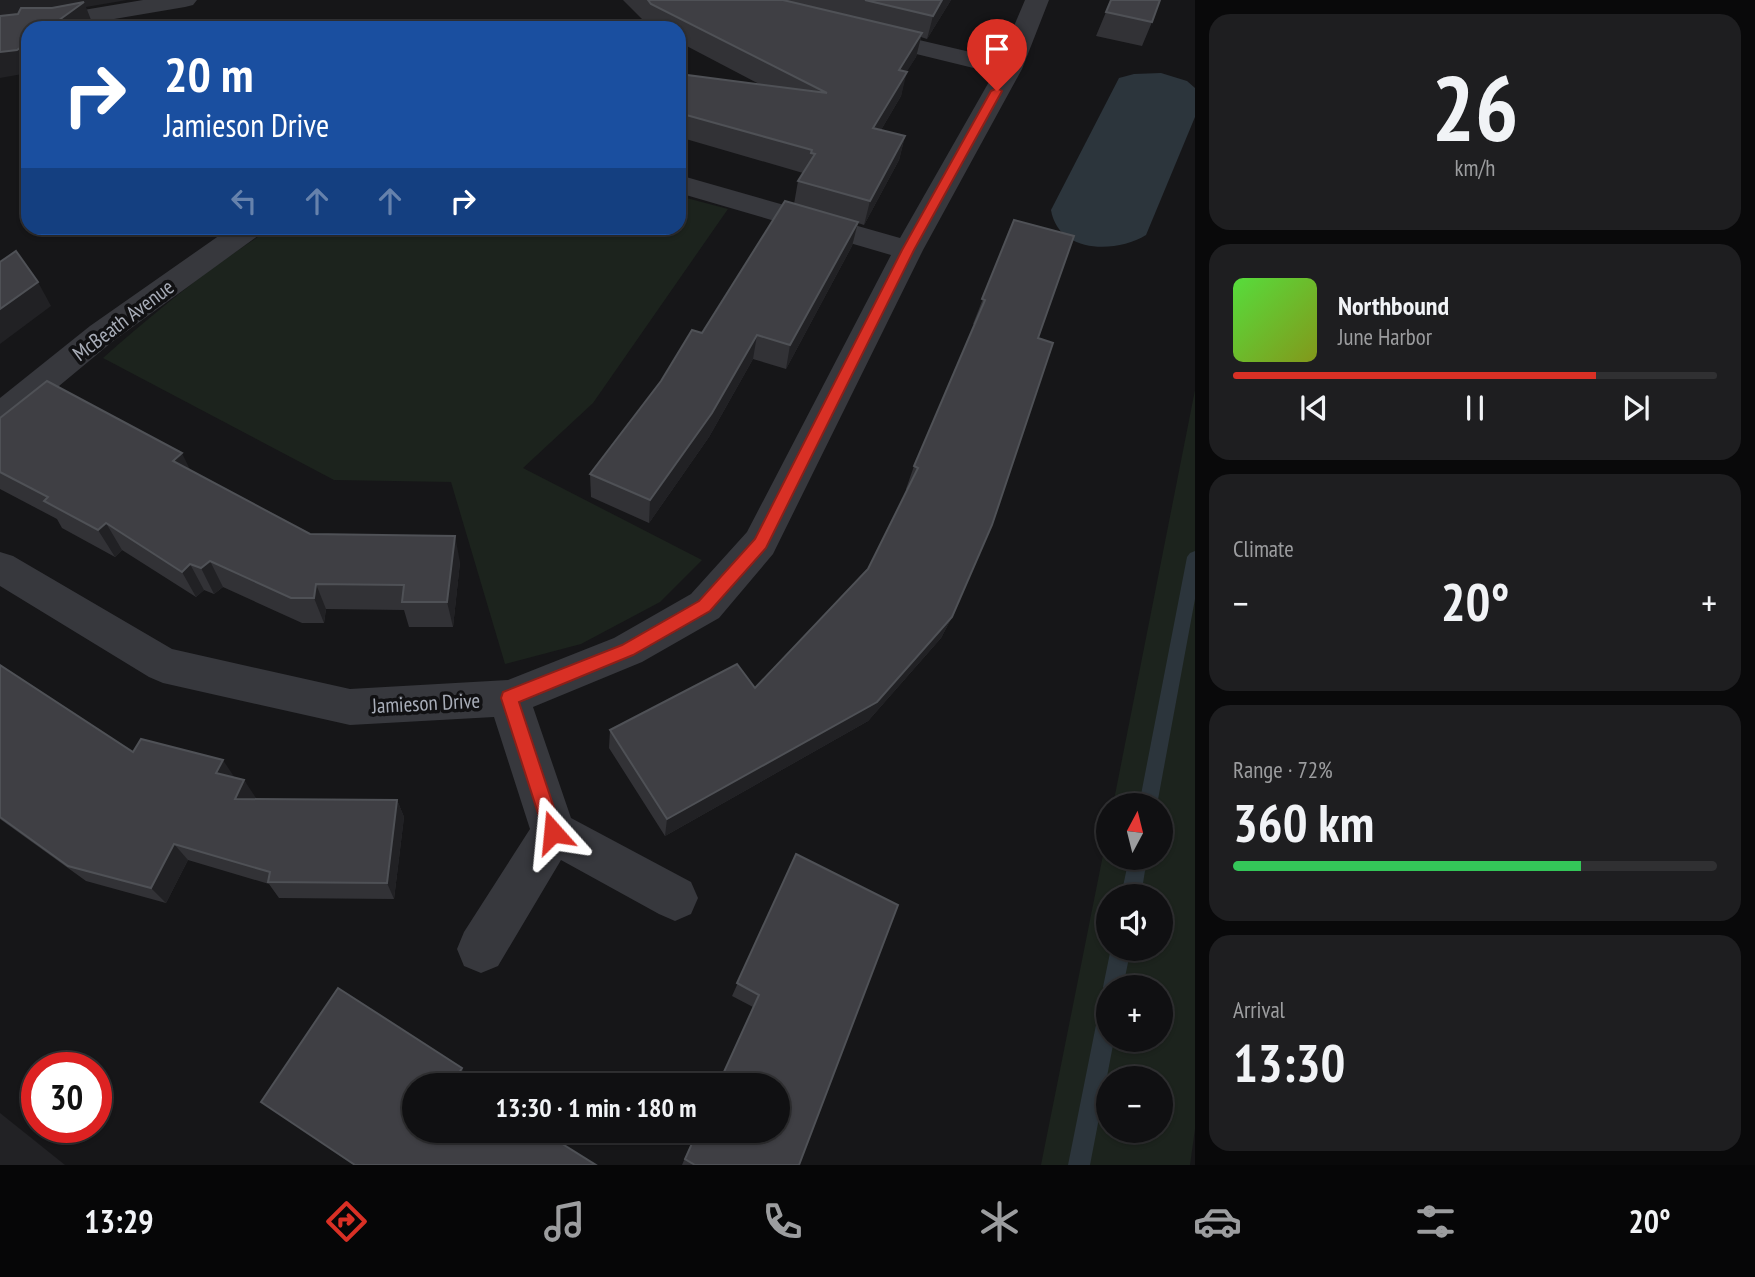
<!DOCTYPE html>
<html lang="en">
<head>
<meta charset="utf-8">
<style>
  :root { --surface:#101012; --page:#1e1e20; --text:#f1f3f6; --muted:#9c9d9f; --line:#303032; --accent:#d93025 }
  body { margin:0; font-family:"PT Sans Narrow",sans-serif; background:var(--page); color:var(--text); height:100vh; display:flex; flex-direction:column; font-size:26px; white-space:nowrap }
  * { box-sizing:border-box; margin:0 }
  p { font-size:23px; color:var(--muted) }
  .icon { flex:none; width:38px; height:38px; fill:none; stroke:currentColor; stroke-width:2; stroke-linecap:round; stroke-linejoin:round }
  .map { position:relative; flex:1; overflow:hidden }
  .panel { display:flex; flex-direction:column; gap:14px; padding:14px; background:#09090a; width:560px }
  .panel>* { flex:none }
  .hud { position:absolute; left:21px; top:21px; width:665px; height:214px; border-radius:21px; box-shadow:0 2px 5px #0004,0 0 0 2px var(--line); background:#1a4fa0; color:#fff; overflow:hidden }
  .needle { width:46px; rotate:7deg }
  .buttons { position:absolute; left:1096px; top:793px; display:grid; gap:14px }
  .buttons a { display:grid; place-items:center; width:77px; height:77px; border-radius:50%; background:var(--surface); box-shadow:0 2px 5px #0004,0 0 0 2px var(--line); font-size:35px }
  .speed { position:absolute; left:21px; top:1052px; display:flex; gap:14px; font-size:35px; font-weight:700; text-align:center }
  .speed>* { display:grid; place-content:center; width:91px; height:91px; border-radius:50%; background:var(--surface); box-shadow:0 2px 5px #0004,0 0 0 2px var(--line); line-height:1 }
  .speed .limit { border:10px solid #d22; background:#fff; color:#111 }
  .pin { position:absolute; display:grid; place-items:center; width:60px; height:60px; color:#fff; margin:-72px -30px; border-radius:50% 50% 50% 0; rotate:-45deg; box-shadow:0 0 7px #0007 }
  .pin .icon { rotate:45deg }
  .me { position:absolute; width:77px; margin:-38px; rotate:342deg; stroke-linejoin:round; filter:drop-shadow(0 0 5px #0008) }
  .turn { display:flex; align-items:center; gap:24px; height:147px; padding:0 28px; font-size:32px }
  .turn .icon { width:91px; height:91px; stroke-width:2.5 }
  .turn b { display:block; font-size:49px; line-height:60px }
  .lanes { display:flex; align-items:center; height:66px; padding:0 28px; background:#0003; justify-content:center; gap:35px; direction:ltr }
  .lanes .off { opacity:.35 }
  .big { font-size:52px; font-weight:600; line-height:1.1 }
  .panel .card { flex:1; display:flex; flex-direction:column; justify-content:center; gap:10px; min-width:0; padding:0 24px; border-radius:21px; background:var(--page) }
  .panel .dial { align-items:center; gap:0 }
  .dial b { font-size:91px; line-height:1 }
  .song { display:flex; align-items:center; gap:21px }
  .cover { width:84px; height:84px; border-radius:10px; background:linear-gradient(135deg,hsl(110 70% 55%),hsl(70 70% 35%)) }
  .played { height:7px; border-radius:4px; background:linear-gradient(90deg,var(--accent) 75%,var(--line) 75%) }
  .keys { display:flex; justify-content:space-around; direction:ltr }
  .heat { display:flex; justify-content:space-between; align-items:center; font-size:38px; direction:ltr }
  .charge { height:10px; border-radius:5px; background:linear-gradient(90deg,#34c759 72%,var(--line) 0) }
  .trip { position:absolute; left:402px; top:1073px; width:388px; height:70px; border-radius:35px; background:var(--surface); box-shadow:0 2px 5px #0004,0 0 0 2px var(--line); font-weight:600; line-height:70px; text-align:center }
  .dock { display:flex; height:112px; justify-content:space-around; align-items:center; background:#060607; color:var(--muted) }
  .dock .icon { width:49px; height:49px }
  .dock .active { color:var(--accent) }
  .dock b { font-size:32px; color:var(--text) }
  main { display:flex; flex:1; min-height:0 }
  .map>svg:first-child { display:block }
  .built { fill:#222225 }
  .green { fill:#1c231d; fill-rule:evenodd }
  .water { fill:#2c353c }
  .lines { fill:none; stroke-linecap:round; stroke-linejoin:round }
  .stream { fill:#2c353c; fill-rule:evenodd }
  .street { fill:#37383d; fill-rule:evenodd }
  .wall { fill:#323236 }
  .shaded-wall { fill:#212124 }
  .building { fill:#3f3f44; stroke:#4f5156; stroke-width:2 }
  .route { fill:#d93025; stroke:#8d1f18; stroke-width:2 }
  .labels { text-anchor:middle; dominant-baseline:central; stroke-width:7; stroke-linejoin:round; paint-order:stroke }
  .street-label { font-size:21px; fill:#a8adb8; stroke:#111113 }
</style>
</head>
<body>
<main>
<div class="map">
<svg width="1195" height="1165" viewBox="0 0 1195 1165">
  <rect width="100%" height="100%" fill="#161618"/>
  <!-- built -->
  <path class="built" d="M0,1113L65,1165H0Z"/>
  <!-- green -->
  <path class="green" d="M679,196L728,209L593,403L523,468L702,560L660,602L581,644L505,664L451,482L334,480L103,358C156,311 211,266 272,228H679Z
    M1195,390V1129L1190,1165H1041L1108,830V858H1160V805H1113ZM1108,896H1160V948H1108ZM1108,987H1160V1040H1108ZM1108,1078H1160V1130H1108Z"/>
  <!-- water -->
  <path class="water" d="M1161,73L1187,81L1195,88V117L1146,235C1115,254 1058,253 1051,210L1119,78L1134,74Z"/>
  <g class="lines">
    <!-- stream -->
    <path class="stream" d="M1195,551V599L1157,805H1139L1187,557L1190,553Z
      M1129,858H1147L1141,896H1121Z
      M1111,948H1131L1123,987H1108V995L1103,987Z
      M1108,1005V1040H1114L1090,1165H1068L1098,1015L1101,1008Z"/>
    <!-- street -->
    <path class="street" d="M143,0H197L193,5L185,7L61,28H28V34L0,38V24Z
      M1025,0H1049L1022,69L923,250L773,554L719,618L642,662L533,707L571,818L691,882L698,898L691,914L675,921L659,914L561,860L498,966L481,973L464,966L457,949L464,932L530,829L494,717L350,725L163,683L149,677L0,586V552L13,556L172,649L350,689L508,680L614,638L691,594L747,532L891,255L679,193V175L900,238L994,73L859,40L856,35L859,30L868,28L1000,59Z
      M230,228H264L259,235L112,342L12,425L0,428V398L90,326Z"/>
  </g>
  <!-- wall -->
  <path class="wall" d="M623,0H951L927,39L921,37L916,57L906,72L901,96L881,130L905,136L899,160L864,225L858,223L852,246L786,369L753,359L709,437L649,523L591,497L590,474L702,333L794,204L798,181L803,173L679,137V74L761,85L679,42V28H653L650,27Z
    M1111,0L1152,22L1142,46L1096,36Z
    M1014,220L1038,338L952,617L941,638L868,721L665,836L609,748L610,730L755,688L868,569L907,490L906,489L914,466L975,324H973Z
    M0,418L190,470L310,534L460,562L453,627H409L404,610L326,609L324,623H302L223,587L214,594L204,590L196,597L122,550L115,557L62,528L57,519L0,489Z
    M0,665L133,752L244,780L255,799L397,800L404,817L394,899L279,898L269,884L188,860L166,903L86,881L0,819Z
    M796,854L799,1165H682L697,1130H779V1085H718L753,1007L732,996Z"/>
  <!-- shaded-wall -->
  <path class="shaded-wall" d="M0,0H127L86,7L93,25L89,28H48L0,22Z
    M942,0H951L927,39L933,16Z
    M922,33L916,57L893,94L899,70Z
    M28,42V73L0,78V52Z
    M907,72L901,96L868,152L873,128Z
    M905,136L899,160L864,225L870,201Z
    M858,222L852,246L786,369L790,345Z
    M38,282L51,306L0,344V309Z
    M757,335L753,359L709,437L649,523L650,500Z
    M182,453L195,480L173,461Z
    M106,523L122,550L115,557L98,530Z
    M455,536L460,562L453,627L447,602Z
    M210,561L223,587L214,594L201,568Z
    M190,564L204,590L196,597L182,572Z
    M316,584L326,609L324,623L314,598Z
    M952,617L941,638L868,721L665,836L667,819Z
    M223,760L235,778L216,773Z
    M244,780L256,798L247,816L235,799Z
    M397,800L404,817L394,899L387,883Z
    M174,844L188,860L166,903L151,888Z
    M462,1068L467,1077L463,1085L456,1078Z"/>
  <!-- building -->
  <path class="building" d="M648,0H783L922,33L899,70L907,72L873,128L905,136L870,201L798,181L815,154L811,153L812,150L679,113V74L827,93L651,4Z
    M865,0H942L933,16Z
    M1111,0H1160L1152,22L1106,12Z
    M84,2L48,28H28V42L17,50L0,52V16L18,14L21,8H52Z
    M785,201L858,222L790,345L757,335L712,413L650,500L590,474L661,381L692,330L702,333Z
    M1014,220L1074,236L1038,338L1053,343L992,525L952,617L877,702L667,819L610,730L737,664L755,688L868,569L918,468L914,466L985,300L982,299Z
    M16,251L38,282L0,309V262Z
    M47,381L182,453L173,461L310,534L455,536L447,602H402L404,585L316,584L314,598H291L210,561L201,568L190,564L182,572L106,523L98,530L44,501L48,497L0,472V418Z
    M0,665L133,752L141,739L223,760L216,773L244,780L235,799L397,800L387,883L268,882L270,872L174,844L151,888L68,866L0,817Z
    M796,854L898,905L799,1165H695L685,1159L698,1130H779V1085H718L759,995L737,983Z
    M338,988L462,1068L456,1078L467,1085H415V1130H540L596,1165H355L261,1102Z"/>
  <!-- route -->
  <path class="route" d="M997,88L1002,91L914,250L766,548L710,611L633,655L519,702L562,832L559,838L553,841L546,838L501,698L503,692L622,645L699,601L755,539L902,250L991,91Z"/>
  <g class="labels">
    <!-- street labels -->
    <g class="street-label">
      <text transform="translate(123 320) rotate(-37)">McBeath Avenue</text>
      <text transform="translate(426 703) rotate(-3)">Jamieson Drive</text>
    </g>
  </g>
</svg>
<div class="buttons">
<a><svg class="needle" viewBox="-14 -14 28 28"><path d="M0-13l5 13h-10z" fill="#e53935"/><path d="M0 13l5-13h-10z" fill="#9c9d9f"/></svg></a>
<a><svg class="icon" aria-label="sound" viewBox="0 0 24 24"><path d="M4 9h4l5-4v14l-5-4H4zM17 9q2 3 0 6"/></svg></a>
<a>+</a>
<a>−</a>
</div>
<div class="speed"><div class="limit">30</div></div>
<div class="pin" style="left:997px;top:91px;background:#d93025"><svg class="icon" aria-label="arrive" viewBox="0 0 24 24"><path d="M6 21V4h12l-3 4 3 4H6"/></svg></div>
<svg class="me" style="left:553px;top:832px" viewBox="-20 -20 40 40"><path d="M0-17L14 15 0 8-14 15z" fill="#d93025" stroke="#fff" stroke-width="4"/></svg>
<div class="trip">13:30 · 1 min · 180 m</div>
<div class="hud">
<div class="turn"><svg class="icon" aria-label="right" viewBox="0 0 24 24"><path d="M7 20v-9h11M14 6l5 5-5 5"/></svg><div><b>20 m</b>Jamieson Drive</div></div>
<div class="lanes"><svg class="icon off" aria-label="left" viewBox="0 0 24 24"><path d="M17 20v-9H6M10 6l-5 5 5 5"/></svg><svg class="icon off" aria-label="ahead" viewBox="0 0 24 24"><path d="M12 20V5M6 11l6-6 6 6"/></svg><svg class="icon off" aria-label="ahead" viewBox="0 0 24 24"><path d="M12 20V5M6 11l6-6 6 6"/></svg><svg class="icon" aria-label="right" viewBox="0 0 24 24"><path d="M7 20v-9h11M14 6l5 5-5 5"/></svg></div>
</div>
</div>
<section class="panel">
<div class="card dial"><b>26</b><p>km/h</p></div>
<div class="card">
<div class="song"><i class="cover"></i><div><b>Northbound</b><p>June Harbor</p></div></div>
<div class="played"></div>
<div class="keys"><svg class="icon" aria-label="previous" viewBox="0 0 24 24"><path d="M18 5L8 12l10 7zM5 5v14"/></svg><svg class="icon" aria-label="pause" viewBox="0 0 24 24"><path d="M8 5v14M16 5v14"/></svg><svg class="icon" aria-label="next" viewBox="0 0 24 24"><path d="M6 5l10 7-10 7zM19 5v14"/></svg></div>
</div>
<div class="card"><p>Climate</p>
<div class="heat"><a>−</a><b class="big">20°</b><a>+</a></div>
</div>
<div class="card"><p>Range · 72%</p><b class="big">360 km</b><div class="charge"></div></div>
<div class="card"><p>Arrival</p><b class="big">13:30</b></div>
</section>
</main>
<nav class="dock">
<b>13:29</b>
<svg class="icon active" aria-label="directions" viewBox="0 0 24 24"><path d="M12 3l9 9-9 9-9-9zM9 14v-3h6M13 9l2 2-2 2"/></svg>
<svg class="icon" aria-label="music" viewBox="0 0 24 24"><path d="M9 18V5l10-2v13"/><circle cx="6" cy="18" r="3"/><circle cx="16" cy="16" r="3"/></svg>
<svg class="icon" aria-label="phone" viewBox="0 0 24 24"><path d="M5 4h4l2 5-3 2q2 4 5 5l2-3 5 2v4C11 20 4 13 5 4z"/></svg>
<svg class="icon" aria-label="climate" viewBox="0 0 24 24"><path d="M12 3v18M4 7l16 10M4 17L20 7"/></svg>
<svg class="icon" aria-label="car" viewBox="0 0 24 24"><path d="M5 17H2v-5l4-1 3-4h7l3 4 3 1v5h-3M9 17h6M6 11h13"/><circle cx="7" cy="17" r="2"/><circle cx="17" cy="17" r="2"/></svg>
<svg class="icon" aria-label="filters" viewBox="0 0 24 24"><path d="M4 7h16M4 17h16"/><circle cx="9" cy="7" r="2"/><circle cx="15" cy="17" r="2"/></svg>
<b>20°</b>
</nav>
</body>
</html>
